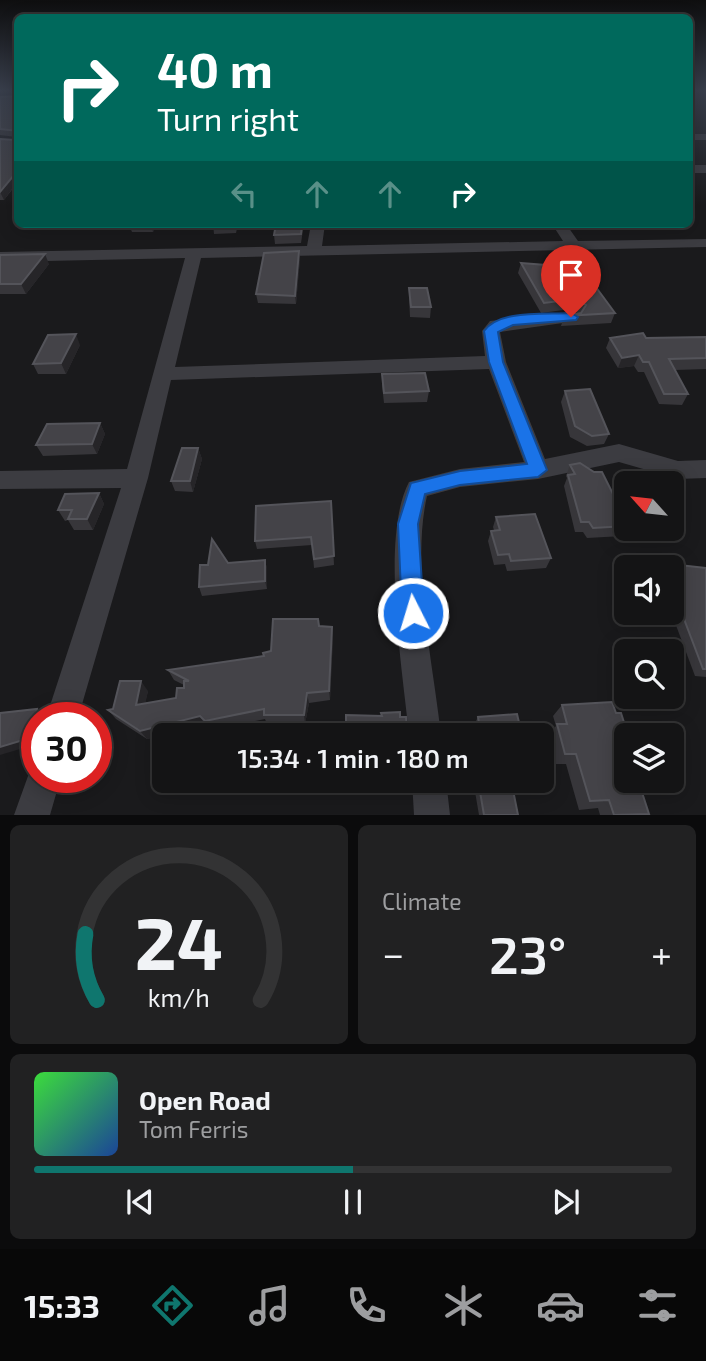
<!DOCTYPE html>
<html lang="en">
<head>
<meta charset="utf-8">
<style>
  :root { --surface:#141415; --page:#212122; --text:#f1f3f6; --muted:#9d9ea0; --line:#333334; --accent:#0f766e }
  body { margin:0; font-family:"Exo 2",sans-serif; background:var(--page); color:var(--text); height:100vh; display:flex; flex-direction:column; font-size:26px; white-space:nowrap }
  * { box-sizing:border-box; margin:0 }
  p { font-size:23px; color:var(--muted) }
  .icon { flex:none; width:38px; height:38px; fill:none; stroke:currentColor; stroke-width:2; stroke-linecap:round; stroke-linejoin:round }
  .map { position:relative; height:815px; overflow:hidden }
  .panel { display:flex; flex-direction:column; gap:10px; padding:10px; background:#0b0b0c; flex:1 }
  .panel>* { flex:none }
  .banner { position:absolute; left:14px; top:14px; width:679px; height:214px; border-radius:10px; box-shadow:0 4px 18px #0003,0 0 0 2px var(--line); background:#00695c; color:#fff; overflow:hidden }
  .needle { width:46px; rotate:297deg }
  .fabs { position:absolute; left:614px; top:471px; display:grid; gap:14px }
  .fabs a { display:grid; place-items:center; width:70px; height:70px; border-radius:10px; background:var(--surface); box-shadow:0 4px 18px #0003,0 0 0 2px var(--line); font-size:35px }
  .speed { position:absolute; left:21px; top:702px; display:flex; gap:14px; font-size:35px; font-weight:700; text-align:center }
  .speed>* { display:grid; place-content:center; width:91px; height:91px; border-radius:50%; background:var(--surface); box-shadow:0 4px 18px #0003,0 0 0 2px var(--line); line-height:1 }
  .speed .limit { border:10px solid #d22; background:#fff; color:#111 }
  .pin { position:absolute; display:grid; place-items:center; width:60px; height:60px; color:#fff; margin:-72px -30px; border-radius:50% 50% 50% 0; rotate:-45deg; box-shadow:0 0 7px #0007 }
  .pin .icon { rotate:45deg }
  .me { position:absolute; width:77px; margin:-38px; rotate:355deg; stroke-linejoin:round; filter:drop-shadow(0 0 5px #0008) }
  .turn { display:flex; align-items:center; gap:24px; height:147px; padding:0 28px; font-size:32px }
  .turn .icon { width:91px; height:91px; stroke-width:2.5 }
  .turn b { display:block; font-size:49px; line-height:60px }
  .lanes { display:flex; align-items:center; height:66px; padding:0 28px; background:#0003; justify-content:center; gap:35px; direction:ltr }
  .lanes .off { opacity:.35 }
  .big { font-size:52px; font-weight:600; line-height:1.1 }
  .panel .card { flex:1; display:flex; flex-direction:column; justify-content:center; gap:10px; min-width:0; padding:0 24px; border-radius:10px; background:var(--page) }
  .panel .dial { align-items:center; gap:0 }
  .dial svg { height:182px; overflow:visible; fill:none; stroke:var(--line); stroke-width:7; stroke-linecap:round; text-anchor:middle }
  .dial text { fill:var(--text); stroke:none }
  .song { display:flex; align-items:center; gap:21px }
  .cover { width:84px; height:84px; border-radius:10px; background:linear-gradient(135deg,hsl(120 70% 55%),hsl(220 70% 35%)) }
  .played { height:7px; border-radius:4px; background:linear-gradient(90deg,var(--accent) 50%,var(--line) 50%) }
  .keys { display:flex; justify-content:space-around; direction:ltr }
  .heat { display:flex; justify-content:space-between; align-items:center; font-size:38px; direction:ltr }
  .panel .tiles { flex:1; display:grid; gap:10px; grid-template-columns:1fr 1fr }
  .card:last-child { grid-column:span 2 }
  .trip { position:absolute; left:152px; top:723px; width:402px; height:70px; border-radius:10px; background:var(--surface); box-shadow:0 4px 18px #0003,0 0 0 2px var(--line); font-weight:600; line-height:70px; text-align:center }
  .menu { display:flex; height:112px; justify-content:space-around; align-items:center; background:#080808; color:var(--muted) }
  .menu .icon { width:49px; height:49px }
  .menu .active { color:var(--accent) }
  .menu b { font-size:32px; color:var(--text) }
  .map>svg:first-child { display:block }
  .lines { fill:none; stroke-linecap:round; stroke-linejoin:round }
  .minor { fill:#3c3c41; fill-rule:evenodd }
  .wall { fill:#37363a }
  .shaded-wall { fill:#262528 }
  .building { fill:#444348; stroke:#54545a; stroke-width:2 }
  .route { fill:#1a73e8; stroke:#114b97; stroke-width:2 }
</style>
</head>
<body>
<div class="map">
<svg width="706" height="815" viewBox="0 0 706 815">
  <rect width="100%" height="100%" fill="#1a1a1c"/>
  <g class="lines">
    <!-- minor -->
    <path class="minor" d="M690,134H706V140H690Z
      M690,165H706V173H690Z
      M311,224H325L322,246L563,241L552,224H566L578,241L706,239V247L201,258L175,367L485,356L482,331L490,321L571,312L577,313L580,317L577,321L500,332L506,362L545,459L619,444L678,461L706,460V478L678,479L619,462L538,479L460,487L427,496C411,566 433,662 441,735H409C403,671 380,537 409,482L460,469L524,462L489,369L171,380L148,478L78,718H46L121,488L0,489V471L127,469L185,258L0,262V252L307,246Z
      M37,763V777H61L50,815H14L32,765Z
      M412,780H446L450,815H414Z"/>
  </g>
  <!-- wall -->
  <path class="wall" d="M18,96V182L4,200H0V139L15,140L16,137L0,135V97Z
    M157,224L153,232H132L129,225Z
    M213,224H238L236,233L214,234Z
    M272,224H306V230H303L301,243L275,244L274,235L275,227L273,228Z
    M299,251L300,258L296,304L258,303L256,294Z
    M0,255L49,264L26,294H0Z
    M521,263L550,271L615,313L611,323L561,326L564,316L579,314L571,309L541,313L518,273Z
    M409,288L431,307L430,318L410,317L409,298Z
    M706,337V369L675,370L688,394L682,405L659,404L644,372H638L634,366L618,368L606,348L610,338Z
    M80,345L66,374H38L33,364Z
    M382,374L429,391L427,402L384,403L382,385Z
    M565,391L609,434L604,444L587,446L570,437L561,402Z
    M100,423L105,434L97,454L43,456L36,445Z
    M198,448L202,459L193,492L175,491L171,481Z
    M570,465L626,520V528H627L623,536L587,538L583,532H575L564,486L567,478L566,476Z
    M99,493L104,504L93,530H74L68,520L65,521L58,510Z
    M331,501L334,565L314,568L312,545L257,549L255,541Z
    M496,517L551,558L546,568L507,571L505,564L494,565L488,541L491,531L494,530L493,527Z
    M265,560L267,569V589L202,596L199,587L208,565Z
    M672,568H706V677L695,676L671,612H672Z
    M319,626L332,627L333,637L330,700L309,703L305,724H267L265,719L210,730L205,725L147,739L116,719L108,710L113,709L148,691L145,703L176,698L184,688V685L174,680L168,670L264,656L271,651Z
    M562,705L626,780L648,815H600L598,808L579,810L566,764H556L548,735L556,726L553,716Z
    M346,715L400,717L407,729L406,733H401V735H346Z
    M478,717L522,735H476L474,725Z
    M387,780H410V783L388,788Z
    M473,780H511L518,815H479Z"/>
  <!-- shaded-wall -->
  <path class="shaded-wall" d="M14,175L17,182L4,200L0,192Z
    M151,224H157L153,232Z
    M299,251L300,258L296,304L295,296Z
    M45,254L49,264L26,294L21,284Z
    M76,334L80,345L66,374L61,363Z
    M639,355L634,366L618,368L622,358Z
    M100,423L105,434L97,454L92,444Z
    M198,448L202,459L193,492L190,481Z
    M99,493L104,504L93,530L87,519Z
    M265,560L267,569V589L265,581Z
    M332,627L333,637L330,700L329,691Z
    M141,681L148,691L143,714L136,705Z
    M307,693L309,703L305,724L304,715Z
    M37,709L44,715V718H37V744L0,755V747Z
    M200,716L205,725L147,739L140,731Z"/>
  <!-- building -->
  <path class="building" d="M18,96V119H17H18V131L0,129V97Z
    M18,133V175H14L0,192V139L15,140Z
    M213,224H235V225L212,226Z
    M276,224H302L301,234L274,235Z
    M299,251L295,296L256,294L264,253Z
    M45,254L21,284H0V255Z
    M521,263L546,265L550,271H584L615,313L564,316L581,313L586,305L575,299L544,303Z
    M409,288H427L431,307H411Z
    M643,333L646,338L706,337V358L669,359L688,394H664L649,362H643L639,355L622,358L610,338Z
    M76,334L61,363L33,364L48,335Z
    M425,373L429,391L384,393L382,374Z
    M590,389L609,434L592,436L575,426L565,391Z
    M100,423L92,444L36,445L47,424Z
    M182,448H198L190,481H171Z
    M580,463L594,472H602L626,520V526L593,528L589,522H581L568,475L575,474L570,465Z
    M99,493L87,519H68L72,510H58L65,494Z
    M331,501L334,556L314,559L311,537L255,541L256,506Z
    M535,514L551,558L511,561L509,554L498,555L491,531L500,530L496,517Z
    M212,539L228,563L265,560V581L199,587L200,565H208Z
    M679,565L706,568V669H703L676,598L672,599V568Z
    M273,619H318L319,626L332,627L329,691L307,693L304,715H264V709L205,721L200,716L140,731L108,710L113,709L120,681H141L136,705L176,698L177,688H184V681H189L168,670L264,656L263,653L271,651Z
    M612,702L616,713H621L628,735H626V780H638L649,814L614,815L609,800L590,801L576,754H565L557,724H567L562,705Z
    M37,709L30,738L0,747V713Z
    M400,712V717H406L407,729L400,730L401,735H384V731L346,734V715L382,716L381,713Z
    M517,714L522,735H481L478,717Z
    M388,780H408L388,785Z
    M478,780H511L518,815H484Z"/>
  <!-- sky -->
  <linearGradient id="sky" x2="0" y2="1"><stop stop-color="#0e0e0f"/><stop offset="0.44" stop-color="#383e4b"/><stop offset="1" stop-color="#383e4b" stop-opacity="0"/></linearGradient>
  <rect width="706" height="205" fill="url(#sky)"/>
  <!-- route -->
  <path class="route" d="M571,313L578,317L576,320L513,325L498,332L503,362L547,470L538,477L460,485L425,494L418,524L424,613L421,620L413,623L405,620L402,613L398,524L411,483L460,471L527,464L489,362L484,331C500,309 546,315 571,313Z"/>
</svg>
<div class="fabs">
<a><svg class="needle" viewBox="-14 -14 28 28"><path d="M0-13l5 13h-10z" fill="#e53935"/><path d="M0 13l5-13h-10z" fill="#9d9ea0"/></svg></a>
<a><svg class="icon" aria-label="sound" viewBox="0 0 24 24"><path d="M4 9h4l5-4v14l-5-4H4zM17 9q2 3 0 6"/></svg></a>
<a><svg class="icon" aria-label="search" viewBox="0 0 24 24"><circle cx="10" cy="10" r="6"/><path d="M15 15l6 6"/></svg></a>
<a><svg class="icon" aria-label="layers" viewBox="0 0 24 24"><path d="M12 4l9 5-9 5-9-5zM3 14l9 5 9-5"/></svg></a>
</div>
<div class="speed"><div class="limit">30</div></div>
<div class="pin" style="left:571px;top:317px;background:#d93025"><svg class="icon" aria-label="arrive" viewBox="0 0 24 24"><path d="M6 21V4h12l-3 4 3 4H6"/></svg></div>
<svg class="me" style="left:413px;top:613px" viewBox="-20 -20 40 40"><circle r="17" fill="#1a73e8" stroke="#fff" stroke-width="3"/><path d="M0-11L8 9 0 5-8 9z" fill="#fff"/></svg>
<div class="trip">15:34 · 1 min · 180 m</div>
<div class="banner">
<div class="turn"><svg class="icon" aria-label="right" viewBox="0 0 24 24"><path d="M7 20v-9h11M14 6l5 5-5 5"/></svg><div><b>40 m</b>Turn right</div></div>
<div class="lanes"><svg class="icon off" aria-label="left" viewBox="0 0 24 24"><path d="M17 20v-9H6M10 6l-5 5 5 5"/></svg><svg class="icon off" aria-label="ahead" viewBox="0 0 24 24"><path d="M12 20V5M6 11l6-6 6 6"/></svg><svg class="icon off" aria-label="ahead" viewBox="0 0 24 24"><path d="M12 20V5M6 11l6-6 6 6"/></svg><svg class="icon" aria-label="right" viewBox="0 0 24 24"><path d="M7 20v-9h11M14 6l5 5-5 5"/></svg></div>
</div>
</div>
<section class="panel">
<div class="tiles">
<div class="card dial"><svg viewBox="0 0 100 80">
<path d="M14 69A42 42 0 1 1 86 69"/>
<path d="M14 69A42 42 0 0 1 9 40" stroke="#0f766e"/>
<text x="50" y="56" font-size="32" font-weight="700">24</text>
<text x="50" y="72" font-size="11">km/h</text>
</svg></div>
<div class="card"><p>Climate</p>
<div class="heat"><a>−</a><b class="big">23°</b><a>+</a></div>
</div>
<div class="card">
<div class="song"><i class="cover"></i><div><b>Open Road</b><p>Tom Ferris</p></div></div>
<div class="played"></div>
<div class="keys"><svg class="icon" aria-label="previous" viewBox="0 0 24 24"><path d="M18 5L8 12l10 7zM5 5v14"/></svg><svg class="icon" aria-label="pause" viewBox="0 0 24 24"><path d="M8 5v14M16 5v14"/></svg><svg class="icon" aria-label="next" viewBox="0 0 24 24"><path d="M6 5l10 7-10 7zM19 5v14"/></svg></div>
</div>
</div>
</section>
<nav class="menu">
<b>15:33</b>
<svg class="icon active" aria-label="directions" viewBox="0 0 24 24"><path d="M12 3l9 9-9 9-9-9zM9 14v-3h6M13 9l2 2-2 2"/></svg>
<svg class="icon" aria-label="music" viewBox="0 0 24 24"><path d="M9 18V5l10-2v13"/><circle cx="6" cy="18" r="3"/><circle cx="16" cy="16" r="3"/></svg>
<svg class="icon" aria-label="phone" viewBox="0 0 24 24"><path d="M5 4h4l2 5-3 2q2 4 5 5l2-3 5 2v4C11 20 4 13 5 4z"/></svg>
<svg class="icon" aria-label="climate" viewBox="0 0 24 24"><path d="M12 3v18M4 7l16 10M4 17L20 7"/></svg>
<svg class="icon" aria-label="car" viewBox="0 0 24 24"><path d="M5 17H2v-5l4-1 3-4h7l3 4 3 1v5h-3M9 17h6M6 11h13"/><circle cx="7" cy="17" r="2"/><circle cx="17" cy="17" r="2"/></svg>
<svg class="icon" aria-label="filters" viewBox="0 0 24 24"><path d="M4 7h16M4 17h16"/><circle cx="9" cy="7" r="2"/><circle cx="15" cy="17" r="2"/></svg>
</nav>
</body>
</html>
